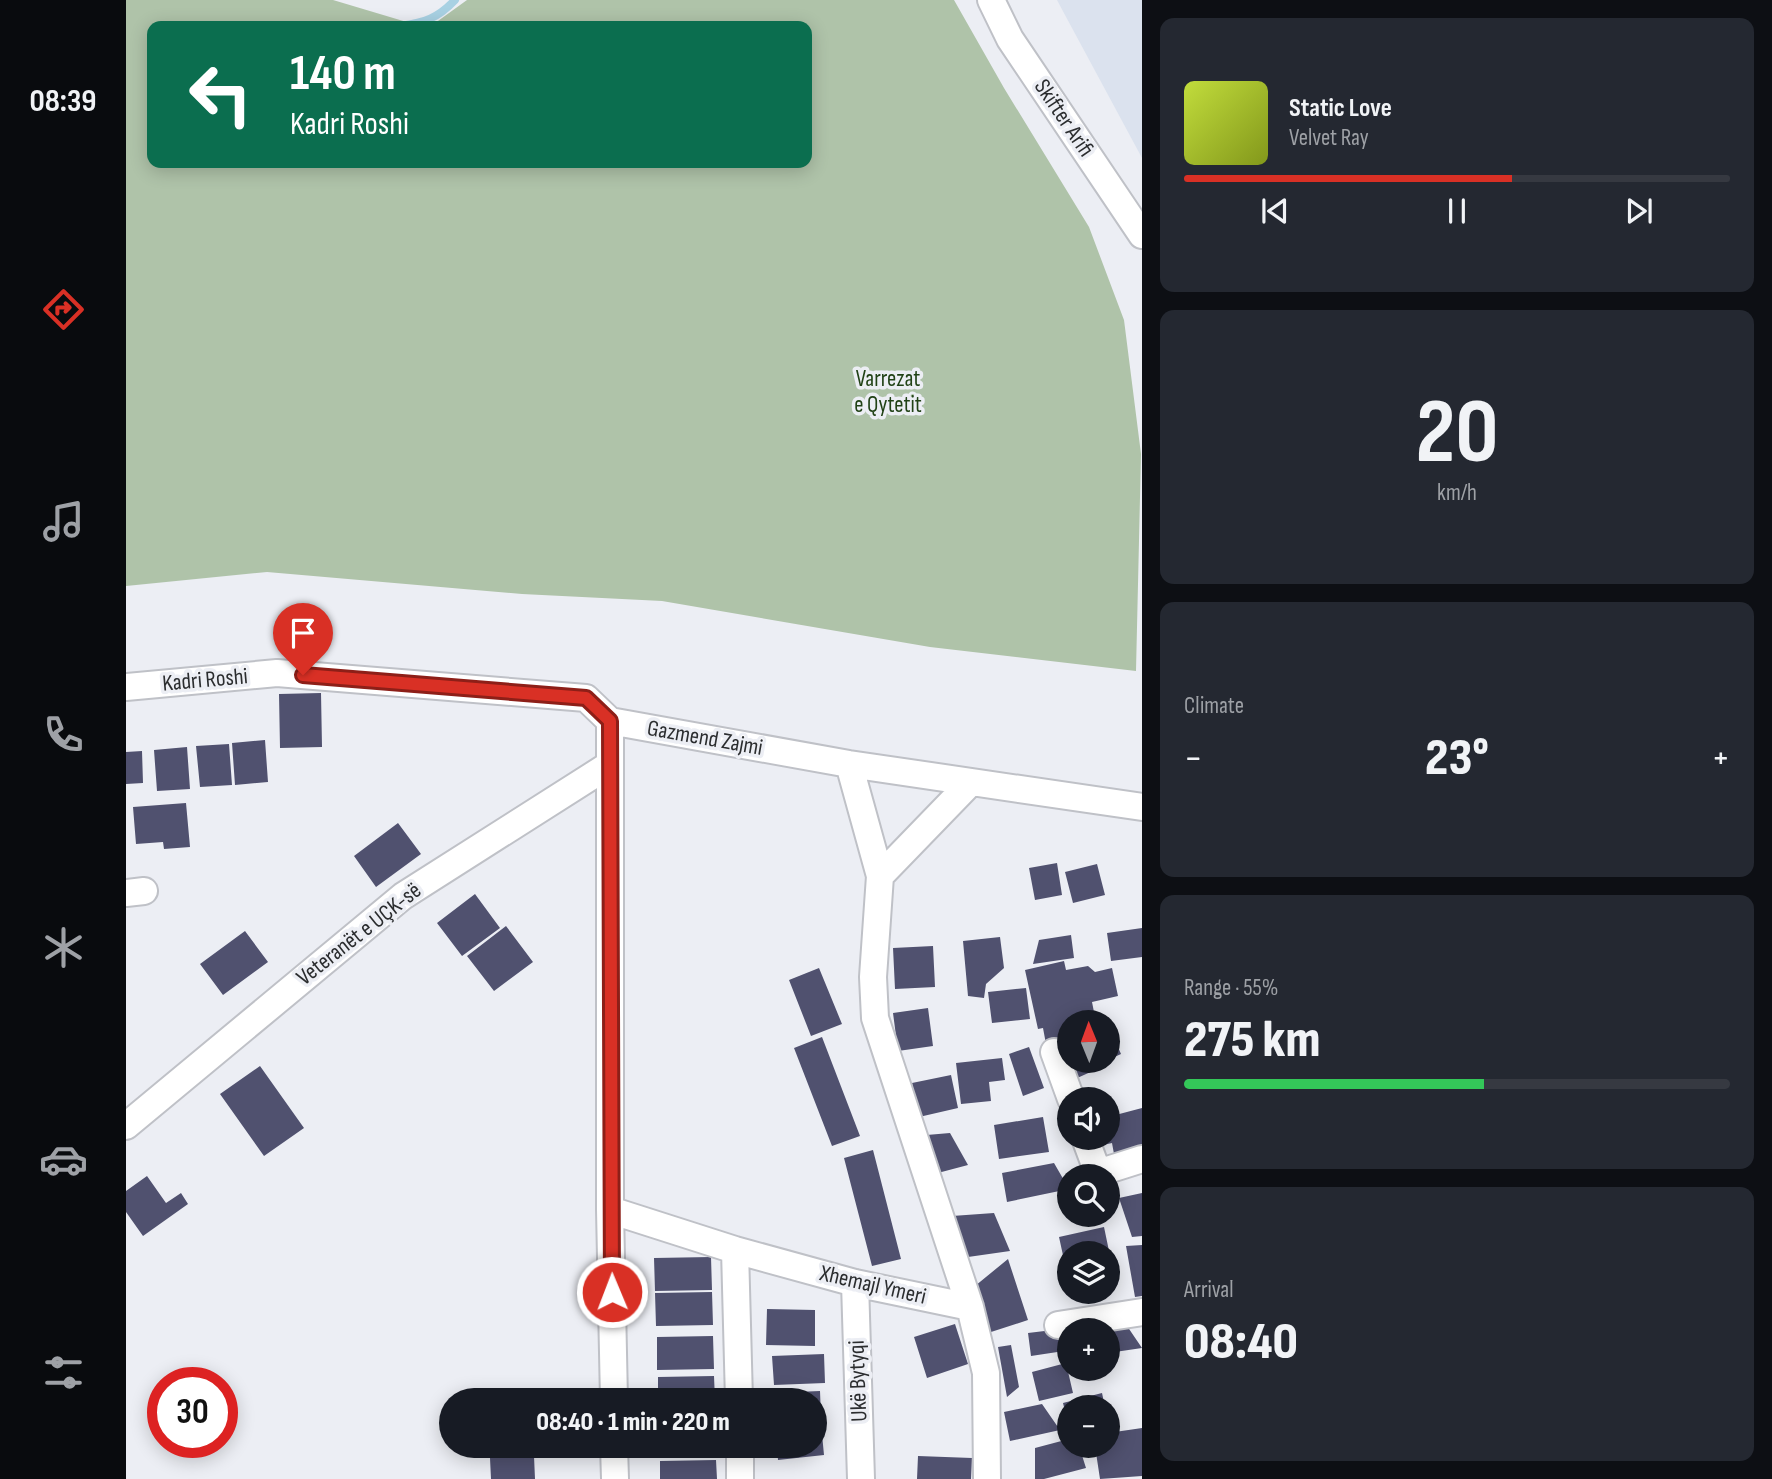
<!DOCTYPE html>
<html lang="en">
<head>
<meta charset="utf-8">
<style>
  :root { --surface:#171b24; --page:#242831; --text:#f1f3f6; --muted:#9ea1a6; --line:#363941; --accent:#d93025 }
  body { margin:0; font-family:"Sofia Sans Condensed",sans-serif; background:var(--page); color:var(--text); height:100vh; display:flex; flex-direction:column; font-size:26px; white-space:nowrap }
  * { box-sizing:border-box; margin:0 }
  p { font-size:23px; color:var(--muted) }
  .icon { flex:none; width:38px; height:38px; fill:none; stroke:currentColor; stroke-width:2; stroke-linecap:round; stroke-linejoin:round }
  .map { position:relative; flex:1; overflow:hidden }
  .sheet { display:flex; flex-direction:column; gap:18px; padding:18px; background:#0d0f14; width:630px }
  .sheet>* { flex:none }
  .hud { position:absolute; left:21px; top:21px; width:665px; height:147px; border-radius:14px; box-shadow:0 4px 18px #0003; background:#0b6e4f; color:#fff; overflow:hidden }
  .needle { width:46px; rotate:359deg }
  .buttons { position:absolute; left:931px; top:1010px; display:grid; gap:14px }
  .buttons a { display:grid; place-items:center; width:63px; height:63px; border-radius:50%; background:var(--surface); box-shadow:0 4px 18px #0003; font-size:35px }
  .speed { position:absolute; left:21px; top:1367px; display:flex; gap:14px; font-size:35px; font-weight:700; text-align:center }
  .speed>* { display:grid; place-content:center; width:91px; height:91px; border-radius:50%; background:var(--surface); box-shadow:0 4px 18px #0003; line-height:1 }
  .speed .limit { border:10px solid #d22; background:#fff; color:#111 }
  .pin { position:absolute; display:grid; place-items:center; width:60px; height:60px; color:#fff; margin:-72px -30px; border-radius:50% 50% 50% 0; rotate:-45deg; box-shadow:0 0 7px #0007 }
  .pin .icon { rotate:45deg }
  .me { position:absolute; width:77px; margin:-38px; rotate:359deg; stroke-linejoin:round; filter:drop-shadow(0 0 5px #0008) }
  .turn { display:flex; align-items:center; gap:24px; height:147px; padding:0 28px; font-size:32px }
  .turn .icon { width:91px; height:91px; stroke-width:2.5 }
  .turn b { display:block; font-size:49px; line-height:60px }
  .big { font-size:52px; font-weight:800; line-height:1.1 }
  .sheet .card { flex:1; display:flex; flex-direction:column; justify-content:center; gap:10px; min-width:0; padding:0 24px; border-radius:14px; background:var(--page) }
  .sheet .dial { align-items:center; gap:0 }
  .dial b { font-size:91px; line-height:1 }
  .song { display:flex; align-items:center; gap:21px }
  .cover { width:84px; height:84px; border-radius:10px; background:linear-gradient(135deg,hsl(70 70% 55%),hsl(70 70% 35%)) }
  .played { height:7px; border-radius:4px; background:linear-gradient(90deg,var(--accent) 60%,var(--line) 60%) }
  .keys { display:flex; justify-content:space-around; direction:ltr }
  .heat { display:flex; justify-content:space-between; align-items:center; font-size:38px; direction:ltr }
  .charge { height:10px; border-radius:5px; background:linear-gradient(90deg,#34c759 55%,var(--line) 0) }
  .trip { position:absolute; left:313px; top:1388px; width:388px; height:70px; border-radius:35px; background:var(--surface); box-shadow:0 4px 18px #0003; font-weight:800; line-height:70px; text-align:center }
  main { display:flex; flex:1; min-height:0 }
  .tab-bar { display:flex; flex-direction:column; width:126px; justify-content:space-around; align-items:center; background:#090b0e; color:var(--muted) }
  .tab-bar .icon { width:49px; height:49px }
  .tab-bar .on { color:var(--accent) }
  .tab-bar b { font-size:32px; color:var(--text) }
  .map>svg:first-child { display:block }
  .built { fill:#dbe2ee }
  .green { fill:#afc3a9 }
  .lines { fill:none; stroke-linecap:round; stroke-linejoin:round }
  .stream { stroke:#a8d1e3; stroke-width:8 }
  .building { fill:#50516f }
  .minor-casing { stroke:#bfc1c7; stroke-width:30 }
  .minor { stroke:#fff; stroke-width:26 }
  .route-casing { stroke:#8d1f18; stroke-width:18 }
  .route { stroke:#d93025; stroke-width:12 }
  .labels { text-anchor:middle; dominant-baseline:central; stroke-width:7; stroke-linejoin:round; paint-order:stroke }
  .street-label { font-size:23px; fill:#2b2d2f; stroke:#eceef4 }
  .park-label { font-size:23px; fill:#214216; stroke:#eceef4 }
</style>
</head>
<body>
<main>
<nav class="tab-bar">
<b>08:39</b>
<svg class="icon on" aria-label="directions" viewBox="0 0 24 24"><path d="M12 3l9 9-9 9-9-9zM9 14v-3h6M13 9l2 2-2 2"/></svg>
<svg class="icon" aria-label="music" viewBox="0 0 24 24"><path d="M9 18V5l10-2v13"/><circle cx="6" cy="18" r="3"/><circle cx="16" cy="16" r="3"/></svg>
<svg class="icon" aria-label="phone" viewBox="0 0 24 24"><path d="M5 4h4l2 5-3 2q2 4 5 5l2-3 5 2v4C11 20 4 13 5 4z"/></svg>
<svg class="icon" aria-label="climate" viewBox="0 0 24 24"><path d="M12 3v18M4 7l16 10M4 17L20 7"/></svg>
<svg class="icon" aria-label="car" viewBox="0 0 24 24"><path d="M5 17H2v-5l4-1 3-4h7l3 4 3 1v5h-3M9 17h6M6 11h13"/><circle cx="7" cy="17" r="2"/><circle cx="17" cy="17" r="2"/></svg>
<svg class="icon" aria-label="filters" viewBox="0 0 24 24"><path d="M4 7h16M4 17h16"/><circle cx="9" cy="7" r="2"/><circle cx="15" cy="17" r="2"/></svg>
</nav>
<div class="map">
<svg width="1016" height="1479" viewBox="0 0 1016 1479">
  <rect width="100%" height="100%" fill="#eceef4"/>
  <!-- built -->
  <path class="built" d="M931,0H1016V158L939,15Z"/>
  <!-- green -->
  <path class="green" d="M0,0H207L294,26H26V163H681V26H305L341,0H828L878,88L963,227L998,320L1015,454L1010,671L804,647L536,601L396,594L141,572L0,586Z"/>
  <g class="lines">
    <!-- stream -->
    <path class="stream" d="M274,26C299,22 311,19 329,0"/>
  </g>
  <!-- building -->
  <path class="building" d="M195,693L196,747L154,748L153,694Z
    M139,740L142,782L109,785L106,743Z
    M103,744L106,785L74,787L70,746Z
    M61,747L64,789L31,791L28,750Z
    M16,751L17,783L0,784V752Z
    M60,803L64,847L38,849L37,842L10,844L7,807Z
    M272,823L295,854L250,887L228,856Z
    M931,863L936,895L909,900L903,868Z
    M971,864L979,895L947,903L939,872Z
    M349,894L374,928L336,956L311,923Z
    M380,926L407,962L368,991L341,956Z
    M1016,928V957L985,961L981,933Z
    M119,931L142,962L97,995L74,964Z
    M945,935L948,958L907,964L913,940Z
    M874,937L878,968L860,984L858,998L842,996L837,941Z
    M807,946L809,987L769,989L767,948Z
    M938,961L940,970L962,966L969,972L986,968L992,996L966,1002L970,1022H943V1039L920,1044L917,1028L912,1029L899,970Z
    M693,968L716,1024L685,1036L663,980Z
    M900,988L904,1019L866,1023L862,992Z
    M802,1008L807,1046L772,1051L767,1013Z
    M985,1031L995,1054L982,1060V1033Z
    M696,1037L734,1136L706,1146L668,1048Z
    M903,1047L918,1088L897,1096L883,1054Z
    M943,1050V1060H982L967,1067L969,1070L949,1079L937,1053Z
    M876,1058L879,1080L863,1082L865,1101L835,1104L830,1063Z
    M134,1066L178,1128L138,1156L94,1094Z
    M825,1075L832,1108L793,1117L786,1083Z
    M1016,1108V1147L988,1154L986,1143L964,1148L961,1138H982V1117Z
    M917,1117L923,1152L873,1159L868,1125Z
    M824,1133L842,1165L808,1174L789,1136Z
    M747,1150L775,1259L746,1266L718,1158Z
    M928,1163L943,1189L881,1202L876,1173Z
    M21,1176L40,1203L55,1193L62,1204L17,1236L0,1212V1191Z
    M1016,1193V1236L1006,1237L993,1198Z
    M868,1213L884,1251L835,1258L826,1216Z
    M978,1227L988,1275L982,1276V1253H943L942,1278L933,1237Z
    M1016,1245V1296L1009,1297L1000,1246Z
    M585,1257L586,1290L529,1291L528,1258Z
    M882,1259L902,1320L865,1332L849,1286Z
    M586,1292L587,1325L530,1326L529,1293Z
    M641,1309L689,1310V1346L640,1345Z
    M999,1323L1016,1348L982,1353V1330Z
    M829,1324L842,1364L801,1378L788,1337Z
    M935,1329L938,1351L905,1356L902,1333Z
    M587,1336L588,1369L531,1370V1337Z
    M885,1345L893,1387L881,1397L872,1347Z
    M698,1354L699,1383L648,1385L646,1356Z
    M940,1363L947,1393L913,1401L906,1372Z
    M588,1376L589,1400H532V1377Z
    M694,1391L695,1417H690V1400H646V1393Z
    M976,1393L979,1407H943L942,1423L937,1403Z
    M916,1404L934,1430L884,1441L878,1412Z
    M690,1424H695L698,1455L652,1460L651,1446H690Z
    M1016,1428V1476L974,1479L969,1446H982V1433Z
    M943,1439V1446H953L960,1468L918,1479H909V1448Z
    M533,1446H590V1450L533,1451Z
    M408,1456L409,1479H365L364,1458Z
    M792,1456L846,1458L845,1479H791Z
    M590,1460L591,1479H534V1461Z"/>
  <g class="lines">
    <defs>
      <path id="minor" d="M865,0L884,39L1016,235
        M0,687L151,673L460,698L484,721
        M484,721V1210L488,1400
        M484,721L723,764L1016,807
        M723,764L754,876L747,977L749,1018L844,1307L860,1373L861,1479
        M754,876L845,782
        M0,893L18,891
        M928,1052L945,1099
        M0,1126L277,896L483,765
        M959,1138L972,1173L1016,1159
        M484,1210L609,1250L729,1283L844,1307
        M609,1250L613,1400
        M729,1283L735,1479
        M932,1325L1016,1312
        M488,1446L489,1479
        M614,1446V1479"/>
    </defs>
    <!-- minor casing -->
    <use href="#minor" class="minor-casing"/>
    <!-- minor -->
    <use href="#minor" class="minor"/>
  </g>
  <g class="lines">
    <defs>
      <path id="route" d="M177,675L460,698L484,721L486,1292"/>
    </defs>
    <!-- route casing -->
    <use href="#route" class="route-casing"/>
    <!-- route -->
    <use href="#route" class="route"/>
  </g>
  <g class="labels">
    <!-- street labels -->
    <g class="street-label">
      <text transform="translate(938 118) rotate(56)">Skifter Arifi</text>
      <text transform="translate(79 680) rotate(-5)">Kadri Roshi</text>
      <text transform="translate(579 738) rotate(10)">Gazmend Zajmi</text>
      <text transform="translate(233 934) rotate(-38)">Veteranët e UÇK-së</text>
      <text transform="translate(747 1285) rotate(13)">Xhemajl Ymeri</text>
      <text transform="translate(732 1381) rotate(-92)">Ukë Bytyqi</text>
    </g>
    <!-- park labels -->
    <g class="park-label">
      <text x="762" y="379">Varrezat<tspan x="762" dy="26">e Qytetit</tspan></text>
    </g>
  </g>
</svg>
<div class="buttons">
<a><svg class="needle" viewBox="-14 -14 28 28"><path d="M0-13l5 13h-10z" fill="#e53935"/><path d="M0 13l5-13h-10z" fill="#9ea1a6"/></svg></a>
<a><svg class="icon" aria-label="sound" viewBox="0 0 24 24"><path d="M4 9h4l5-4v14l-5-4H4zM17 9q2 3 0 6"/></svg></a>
<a><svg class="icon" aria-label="search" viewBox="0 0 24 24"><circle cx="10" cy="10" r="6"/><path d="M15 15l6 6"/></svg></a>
<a><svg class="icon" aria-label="layers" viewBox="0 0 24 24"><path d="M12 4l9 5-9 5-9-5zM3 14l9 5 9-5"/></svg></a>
<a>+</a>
<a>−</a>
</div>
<div class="speed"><div class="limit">30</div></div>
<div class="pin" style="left:177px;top:675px;background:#d93025"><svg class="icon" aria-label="arrive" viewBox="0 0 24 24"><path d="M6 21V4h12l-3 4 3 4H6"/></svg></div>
<svg class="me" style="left:486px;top:1292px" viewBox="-20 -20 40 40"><circle r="17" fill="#d93025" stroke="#fff" stroke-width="3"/><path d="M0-11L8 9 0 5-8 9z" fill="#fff"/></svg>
<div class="trip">08:40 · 1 min · 220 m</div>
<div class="hud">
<div class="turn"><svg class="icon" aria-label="left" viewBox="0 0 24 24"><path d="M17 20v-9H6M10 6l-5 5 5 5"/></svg><div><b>140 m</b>Kadri Roshi</div></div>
</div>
</div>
<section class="sheet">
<div class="card">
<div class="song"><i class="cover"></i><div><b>Static Love</b><p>Velvet Ray</p></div></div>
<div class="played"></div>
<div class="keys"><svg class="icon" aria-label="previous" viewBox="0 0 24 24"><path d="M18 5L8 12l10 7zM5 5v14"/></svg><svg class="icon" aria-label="pause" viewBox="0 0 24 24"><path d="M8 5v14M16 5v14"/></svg><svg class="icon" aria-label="next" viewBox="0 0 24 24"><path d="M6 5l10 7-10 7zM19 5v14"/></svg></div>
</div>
<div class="card dial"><b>20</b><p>km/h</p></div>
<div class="card"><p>Climate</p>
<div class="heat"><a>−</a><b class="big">23°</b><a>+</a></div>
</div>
<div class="card"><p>Range · 55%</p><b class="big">275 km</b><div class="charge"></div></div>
<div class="card"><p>Arrival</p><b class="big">08:40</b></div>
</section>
</main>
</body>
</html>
